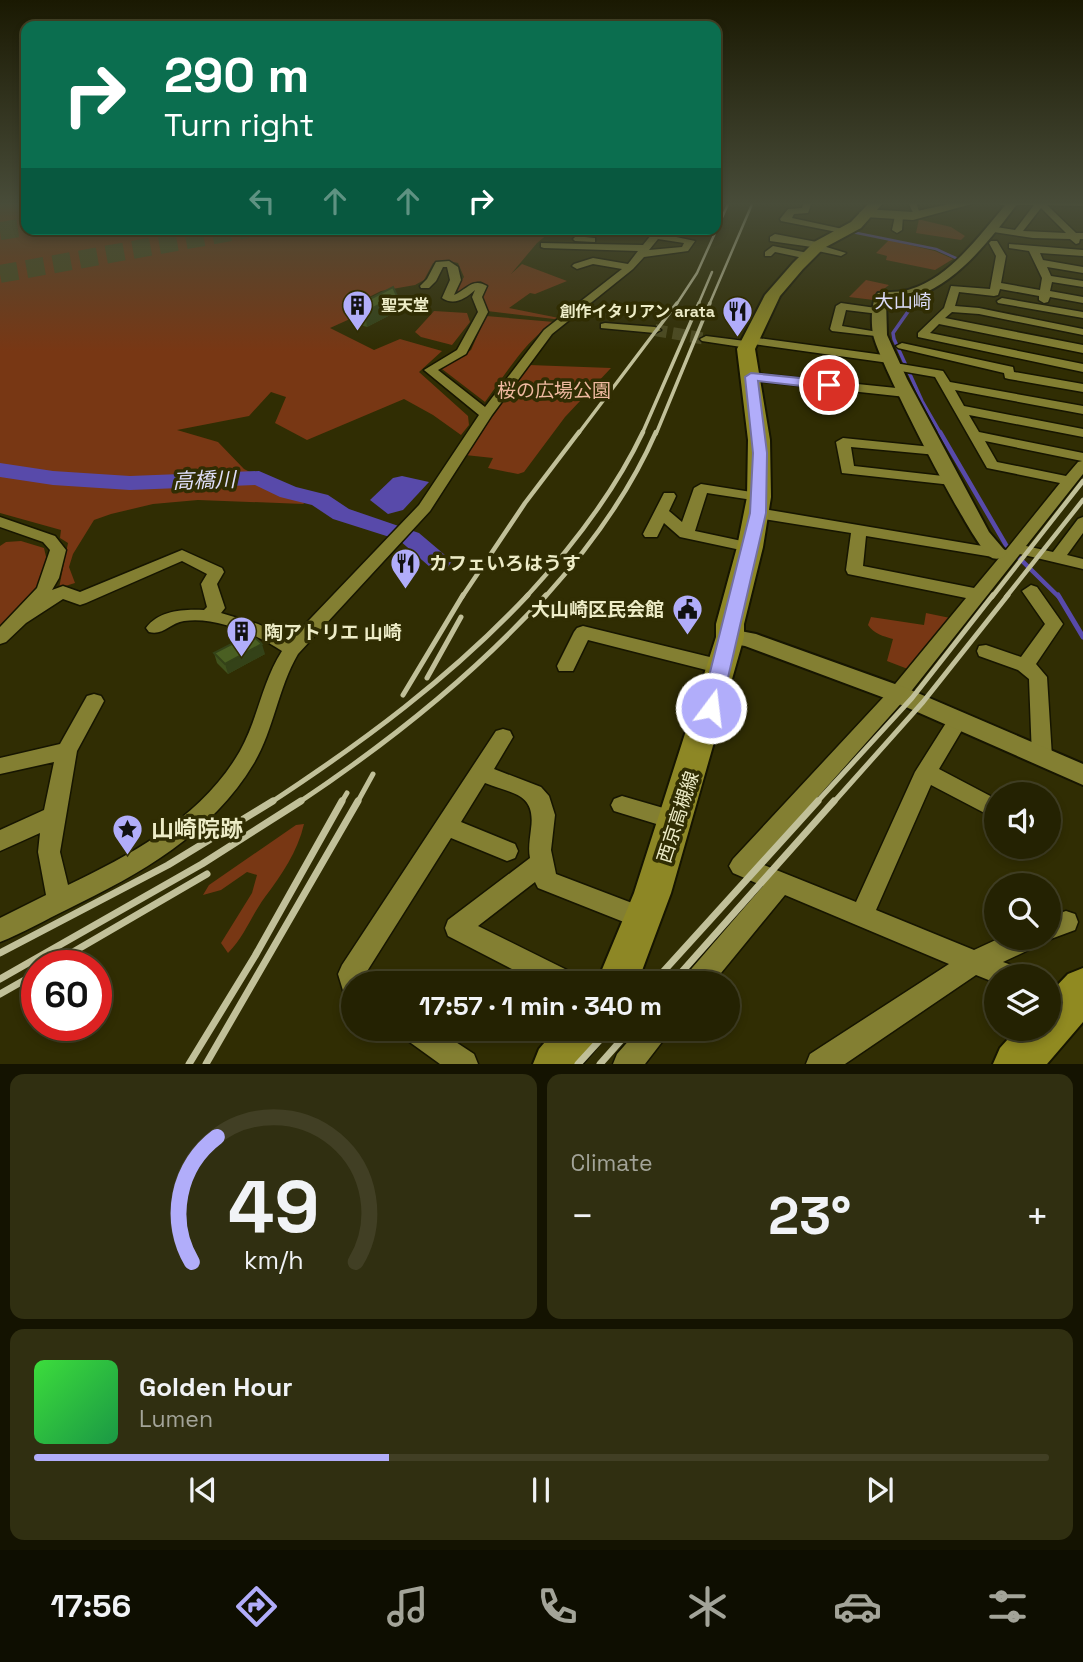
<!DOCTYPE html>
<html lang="en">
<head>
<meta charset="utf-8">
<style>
  :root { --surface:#242202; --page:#302f11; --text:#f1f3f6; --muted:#a3a499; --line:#413f24; --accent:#b1adfa }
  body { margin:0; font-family:"Space Grotesk","Noto Sans JP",sans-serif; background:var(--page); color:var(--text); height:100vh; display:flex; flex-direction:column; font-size:26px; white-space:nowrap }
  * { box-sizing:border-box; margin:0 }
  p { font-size:23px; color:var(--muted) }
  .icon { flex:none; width:38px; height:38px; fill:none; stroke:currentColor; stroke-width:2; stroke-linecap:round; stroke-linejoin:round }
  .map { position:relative; height:1064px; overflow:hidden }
  .panel { display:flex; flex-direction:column; gap:10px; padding:10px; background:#141301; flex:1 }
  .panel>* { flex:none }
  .banner { position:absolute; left:21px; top:21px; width:700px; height:214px; border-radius:14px; box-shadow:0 4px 10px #0003,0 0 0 2px var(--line); background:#0b6e4f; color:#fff; overflow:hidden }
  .fabs { position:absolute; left:984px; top:782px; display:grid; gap:14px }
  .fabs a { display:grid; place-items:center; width:77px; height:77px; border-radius:50%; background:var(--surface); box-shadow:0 4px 10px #0003,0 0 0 2px var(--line); font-size:35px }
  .speed { position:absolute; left:21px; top:950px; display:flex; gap:14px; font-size:35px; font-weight:700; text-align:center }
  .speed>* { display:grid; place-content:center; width:91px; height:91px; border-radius:50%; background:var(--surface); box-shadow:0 4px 10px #0003,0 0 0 2px var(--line); line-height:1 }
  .speed .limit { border:10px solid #d22; background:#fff; color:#111 }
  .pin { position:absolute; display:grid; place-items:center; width:60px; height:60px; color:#fff; margin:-30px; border:4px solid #fff; border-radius:50%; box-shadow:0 2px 7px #0007 }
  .me { position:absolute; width:77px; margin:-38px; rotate:15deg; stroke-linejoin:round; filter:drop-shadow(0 0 5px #0008) }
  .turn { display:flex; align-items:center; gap:24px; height:147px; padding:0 28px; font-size:32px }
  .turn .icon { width:91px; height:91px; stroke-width:2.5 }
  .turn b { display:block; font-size:49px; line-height:60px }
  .lanes { display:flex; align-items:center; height:66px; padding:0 28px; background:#0003; justify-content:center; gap:35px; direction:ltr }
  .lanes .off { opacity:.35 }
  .big { font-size:52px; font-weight:800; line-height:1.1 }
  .panel .tile { flex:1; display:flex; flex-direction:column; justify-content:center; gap:10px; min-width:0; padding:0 24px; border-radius:14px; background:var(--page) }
  .panel .dial { align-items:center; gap:0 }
  .dial svg { height:182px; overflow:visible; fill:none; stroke:var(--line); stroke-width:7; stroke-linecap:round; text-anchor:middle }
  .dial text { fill:var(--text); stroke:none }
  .song { display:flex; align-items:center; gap:21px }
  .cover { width:84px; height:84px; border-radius:10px; background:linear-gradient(135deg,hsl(120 70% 55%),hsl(140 70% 35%)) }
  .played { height:7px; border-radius:4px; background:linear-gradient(90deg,var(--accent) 35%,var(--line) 35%) }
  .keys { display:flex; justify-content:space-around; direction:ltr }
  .heat { display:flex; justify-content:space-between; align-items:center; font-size:38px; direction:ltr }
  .panel .tiles { flex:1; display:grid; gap:10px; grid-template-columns:1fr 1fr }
  .tile:last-child { grid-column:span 2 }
  .trip { position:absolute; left:341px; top:971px; width:399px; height:70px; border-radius:35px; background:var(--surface); box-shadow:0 4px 10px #0003,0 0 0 2px var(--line); font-weight:800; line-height:70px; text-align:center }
  .tabs { display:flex; height:112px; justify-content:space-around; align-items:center; background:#0e0e01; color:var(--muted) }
  .tabs .icon { width:49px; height:49px }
  .tabs .active { color:var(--accent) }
  .tabs b { font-size:32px; color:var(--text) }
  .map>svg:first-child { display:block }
  .green { fill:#783714 }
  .water { fill:#584aaa }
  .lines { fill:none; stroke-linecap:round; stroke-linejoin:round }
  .stream-far3 { stroke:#584aaa; stroke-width:2.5 }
  .stream-far2 { stroke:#584aaa; stroke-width:3.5 }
  .stream-far1 { stroke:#584aaa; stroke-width:4.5 }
  .stream { stroke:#584aaa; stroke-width:5 }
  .river { fill:#584aaa; fill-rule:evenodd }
  .minor-tunnel { stroke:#4c4a20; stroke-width:12; stroke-dasharray:12 6; stroke-linecap:butt }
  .motorway-tunnel { stroke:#4c4a20; stroke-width:18; stroke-dasharray:18 9; stroke-linecap:butt }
  .minor-casing { stroke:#161501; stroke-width:3 }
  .tertiary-casing { stroke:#161501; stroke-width:4 }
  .secondary-casing { stroke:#161501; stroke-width:3 }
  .primary-casing { stroke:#161501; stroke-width:4 }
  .trunk-casing { stroke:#161501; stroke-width:4 }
  .minor { fill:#837f32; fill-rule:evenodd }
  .tertiary { fill:#837f32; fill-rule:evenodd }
  .secondary { fill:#88832c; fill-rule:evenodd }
  .primary { fill:#8d8725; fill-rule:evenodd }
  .trunk { fill:#908a21; fill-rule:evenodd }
  .rail-far4 { stroke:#c1c099; stroke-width:2.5 }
  .rail-far3 { stroke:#c1c099; stroke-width:3.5 }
  .rail-far2 { stroke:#c1c099; stroke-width:4.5 }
  .rail-far1 { stroke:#c1c099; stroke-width:5 }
  .rail { stroke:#c1c099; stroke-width:7 }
  .wall { fill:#40521d }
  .shaded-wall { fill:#344218 }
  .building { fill:#4a5f22; stroke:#344218; stroke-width:2 }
  .route { fill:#b1adfa; stroke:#7370a2; stroke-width:2 }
  .labels { text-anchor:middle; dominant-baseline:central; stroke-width:7; stroke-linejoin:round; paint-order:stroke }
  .far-poi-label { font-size:16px; font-weight:bold; fill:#edecc7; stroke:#302d03; text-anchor:start }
  .far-quarter-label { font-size:19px; fill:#dcdbf9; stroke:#302d03 }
  .park-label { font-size:19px; fill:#efb9a0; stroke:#302d03 }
  .poi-label { font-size:19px; font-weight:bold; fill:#edecc7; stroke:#302d03; text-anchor:start }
  .street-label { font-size:19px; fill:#edecc7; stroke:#302d03 }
  .water-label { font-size:21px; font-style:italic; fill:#dfdffa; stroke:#302d03 }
  .near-poi-label { font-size:23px; font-weight:bold; fill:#edecc7; stroke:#302d03; text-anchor:start }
</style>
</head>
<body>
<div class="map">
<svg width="1083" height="1064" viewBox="0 0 1083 1064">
  <rect width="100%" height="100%" fill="#302d03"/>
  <!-- green -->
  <path class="green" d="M0,202H26V229H554L537,243L511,274L522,264L567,281L535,294L530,293L509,308L559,318L554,319L487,311L481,297L486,286L481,281L471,283L454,297H450L464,277L458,263L444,260L433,263L424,280L415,285L381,291L359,302L372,309L330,328L374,350L400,339L442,351L419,372L468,416L469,425L461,435L433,415L404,399L307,440L275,423L286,397L271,392L249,416L177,430L218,442L244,469L300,497L304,504L198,500L153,504L111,514L94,520L73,554L69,567L75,583L59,588L68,543L60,538L61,530L0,513Z
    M913,218L951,227L965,236L961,240L916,233L919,219Z
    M889,240L935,251L953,259L935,270L886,260L887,256L876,253Z
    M866,280L889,285L875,296L874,300L849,297Z
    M434,311L467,313L470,322L452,345L421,337L415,332Z
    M486,316L554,322C524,342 506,374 485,402L442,369L471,350Z
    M529,365L611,368L565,417L524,472L518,474L488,468L493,458L465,455Z
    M21,541L44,548L47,561L45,577L0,628V546L6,542Z
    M926,613L955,619L913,671L887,661L893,639C883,636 874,634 868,625L871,617L924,625Z
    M304,824C298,851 281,876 265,897C251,916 245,936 228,953L221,943L252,893L257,875L247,872L221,890L203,895L209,885L296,825Z"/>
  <!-- water -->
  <path class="water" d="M402,476L429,482L403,510L388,514L370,500L393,478Z"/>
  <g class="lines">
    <!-- stream-far3 -->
    <path class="stream-far3" d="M852,232L936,249L958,259
      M913,305L927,293"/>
    <!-- stream-far2 -->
    <path class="stream-far2" d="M914,303L893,333L894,339L922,401L941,434"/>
    <!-- stream-far1 -->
    <path class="stream-far1" d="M940,432L1006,545L1059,597"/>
    <!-- stream -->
    <path class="stream" d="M1058,595L1083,637"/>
    <!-- river -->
    <path class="river" d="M0,463L53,471L130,476L259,471L296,487L328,495L349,509L419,533L452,561L448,567L439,569L430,567L399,540L333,519L312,505L280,497L255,485L130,490L53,485L0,477Z"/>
    <!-- minor-tunnel -->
    <path class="minor-tunnel" d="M655,330L706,339"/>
    <!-- motorway-tunnel -->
    <path class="motorway-tunnel" d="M0,231L26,227
      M0,274L248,229"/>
    <defs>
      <path id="minor" d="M804,202H812L808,213L794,214L792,218L852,231L847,234L781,221L780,219L788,209L802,208Z
        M908,202H916L921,217H915Z
        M997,202H1083V206L1047,205L1076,233H1083V239H1080L1079,243L1076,244L1070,239L1033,238L987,231V227L990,226L1015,230L1034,205H1001ZM1041,208L1066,233L1023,231Z
        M899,213L903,216L902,230L897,233L892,230L895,216Z
        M583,229H592L585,237L595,238V242L575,241L573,239Z
        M656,229H665L662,234L695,241L688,251L644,257L633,269L552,334L492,415L430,511L298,654C278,688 274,729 254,763C212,834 140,874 68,909C45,920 23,933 0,942V918L46,895L38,852L40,833L0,851V830L44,810L54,762L0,774V758L60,744L87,696L94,694L101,696L104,701L77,751L60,852L68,885C133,854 203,816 240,751C258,719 262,682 282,651C256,634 215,616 184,621C170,623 163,636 149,632L146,628C159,610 184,609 204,610L207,607L201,584L207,574L182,561L86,603L80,605L63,599L26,623L6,642L0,644V627L37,588L50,550L43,542L0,527V517L55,536L66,550L59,578L52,590L63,586L80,592L182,550L222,568L224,572L217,584L225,608L221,613L258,624L291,639L419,505L479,415L424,370L457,350L478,312L472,297L475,290C465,299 454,306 442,298L450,280L447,267H443L436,281L429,288H421L420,286L427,279L436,262L449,261L458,267L461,280L454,295C466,290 473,277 487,286L482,297L488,312L466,354L438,370L485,407L544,330L622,269L593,264L577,269L572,266L574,264L593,258L628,264L638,251L544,248L541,247V243L643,245ZM658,239L684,243L682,247L649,250Z
        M775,234L822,243L823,246L846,253L841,256L813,250L812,247L770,241V237Z
        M991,241H997L1006,256L1001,283L1040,290L1042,278L1029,251L1009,248V244L1083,250V256L1040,253L1043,260L1083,267V273L1047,267L1051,276L1083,281V287L1052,282L1050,291L1083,297V303L1050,297L1048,302L1044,303L1039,300V296L1000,289L998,295L994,296L959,292L955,306L979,308L1083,329V335L979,314L952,312L945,318L1083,345V353L939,324L930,333L1083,364V372L918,337V333L944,308L951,286L990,289L996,256L989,243Z
        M773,246L808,253L813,256L808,259L775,252L771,256H765V252Z
        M1002,298L1083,312V318L998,303L997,301Z
        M841,303L883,309V313L879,314L846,310L842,326L884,333V337L832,331L830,329L836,306Z
        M605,323L655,327L661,330L655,333L601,328V324Z
        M706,336L745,341L746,338L750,337L891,356L897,360L895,363L943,371L950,382L1083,406V414L955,390L964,406L1083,429V437L969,415L979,432L1083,453V474L1026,546L1053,552L1078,519L1083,517V533L1067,555L1083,559V569L1020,554L905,699L759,863L856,902L915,772L951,715L958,712L965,715L968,720L939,769L996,799V819L931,785L876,910L974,950L1000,938H1040L1037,946L1003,962L1017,967L1021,976H996V983L976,975L845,1064H806L810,1054L949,964L785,895L712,984H682L686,975L763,886L733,873L729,866L733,859L891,689L966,598L848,574L846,570L851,533L758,518L750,513L758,508L1006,550L1060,483L987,468L935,377L889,369L887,366L889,363L753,344L752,347L748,348L702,341L700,339ZM985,441L1082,461L1078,462L1066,476L997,462ZM866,536L999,558L974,588L863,566Z
        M902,343L1013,367L1014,372L1083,384V392L1009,379L1005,378L1004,373L898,348L896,346Z
        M751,373L906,389L912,393L906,397L747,380V374Z
        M843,438L942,448L944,451L937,455L851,447L854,466L952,477L959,481L952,485L842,473L836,442Z
        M701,484L764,494L766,497L764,500L759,501L707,493L695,531L756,544L758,547L756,550L750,552L680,537L664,523L657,537H645L643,534L664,493H674L676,496L669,511L682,522L694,488Z
        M1031,585L1037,587L1063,624L1036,664L1047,677L1052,757L1049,763L1042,765L1035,763L1032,757L1029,679L1018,670L979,656L977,651L979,646L986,645L1021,657L1045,624L1022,591Z
        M583,626L722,660L729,662L731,667L729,672L722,674L588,640L573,671H559L557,666L574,632L577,628Z
        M503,729L510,731L513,737L494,769L541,787L549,796L555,815L551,850L556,874L653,911L656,919L653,927L644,930L538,888L535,882L478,926L577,975L581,984H541L448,936L445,928L448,920L530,858C528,848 530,839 531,829C536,793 513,794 485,783L461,822L515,844L518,851L515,858L507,861L451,838L364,976L366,984H354V1001L345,997L338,974L342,965L496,731Z
        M622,796L684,814L687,821L684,828L676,830L614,811L611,805L614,799Z
        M1066,911L1075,914L1078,922L1075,930L1048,940L1042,938H1048V917Z
        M400,1029H436L474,1054L478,1064H440L404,1038Z
        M639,1029H669L665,1038L645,1064H613L617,1054Z"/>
      <path id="tertiary" d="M1008,202L1018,203C993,236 959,281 919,295C908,299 897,298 886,300L887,335L907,379L989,532L1007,553L1004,557C999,559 994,560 989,556C971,542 877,359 873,334C871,323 871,301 878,293C889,291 901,293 911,289C951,277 982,232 1008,202Z
        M730,629L756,634L906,688L1083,764V785L890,700L745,646L722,642L719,637L722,632Z"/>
      <path id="secondary" d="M957,202H979L913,220L865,217L859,213L865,209L913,212Z"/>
      <path id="primary" d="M870,202H884L861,228L824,248L803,269L780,296L755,349L770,440L771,497L763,547L744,624V637L671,893L637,984H596L634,893L716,637V624L737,547L747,497L748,440L737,349L765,295L793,263L814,242L851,222Z
        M556,1029H605L599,1044L582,1064H533L539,1049Z"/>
      <path id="trunk" d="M1083,968V1022L1047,1064H993L1000,1048L1017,1029H1048V995L1068,974Z"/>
    </defs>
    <!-- minor casing -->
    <use href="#minor" class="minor-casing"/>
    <!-- tertiary casing -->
    <use href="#tertiary" class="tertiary-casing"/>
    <!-- secondary casing -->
    <use href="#secondary" class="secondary-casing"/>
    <!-- primary casing -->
    <use href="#primary" class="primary-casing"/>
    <!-- trunk casing -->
    <use href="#trunk" class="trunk-casing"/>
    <!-- minor -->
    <use href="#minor" class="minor"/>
    <!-- tertiary -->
    <use href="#tertiary" class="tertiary"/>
    <!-- secondary -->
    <use href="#secondary" class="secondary"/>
    <!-- primary -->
    <use href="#primary" class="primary"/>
    <!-- trunk -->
    <use href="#trunk" class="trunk"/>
    <!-- rail-far4 -->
    <path class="rail-far4" d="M676,305L697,273L729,202
      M698,305L712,272
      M709,305L753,202"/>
    <!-- rail-far3 -->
    <path class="rail-far3" d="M578,434L677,303
      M642,434L699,303
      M656,434L710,303"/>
    <!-- rail-far2 -->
    <path class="rail-far2" d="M462,597L525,503L579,432
      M526,597C572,547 614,493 643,432
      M545,597C590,547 629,494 656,432
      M992,597L1083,481
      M1006,597L1083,500"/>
    <!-- rail-far1 -->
    <path class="rail-far1" d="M427,678L461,617
      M403,695L463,595
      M270,803C363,742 451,677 528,595
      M298,803C388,743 474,675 546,595
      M341,803L347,793
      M357,803L373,774
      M816,803L912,698L993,595
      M833,803L923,702L1008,595"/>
    <!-- rail -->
    <path class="rail" d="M0,953L168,865L273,801
      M49,966L207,874
      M0,979L202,864L301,801
      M652,984L818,801
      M671,984L834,801
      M0,994L37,973
      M189,1064L255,956L342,801
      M206,1064L358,801
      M578,1064L610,1029
      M600,1064L631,1029"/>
  </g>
  <!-- wall -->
  <path class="wall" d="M352,308L398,311L367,327L354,323Z
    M214,653L265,654L228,674L217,663Z"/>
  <!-- shaded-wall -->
  <path class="shaded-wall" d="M397,296L398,311L367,327L365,312Z
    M262,644L265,654L228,674L225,664Z"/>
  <!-- building -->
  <path class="building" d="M393,287L397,296L365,312L352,308Z
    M251,634L262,644L225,664L214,653Z"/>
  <!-- sky -->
  <linearGradient id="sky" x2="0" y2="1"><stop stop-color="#1a1902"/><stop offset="0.58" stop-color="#484c39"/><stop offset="1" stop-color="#484c39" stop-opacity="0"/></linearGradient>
  <rect width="1083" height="351" fill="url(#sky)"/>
  <!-- route -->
  <path class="route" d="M751,373L829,381L835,385L829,389L758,381L767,453L766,513L721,708L718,713L711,715L704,713L701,708L750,513L753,453L745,377Z"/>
  <!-- icons -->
  <defs>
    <symbol id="building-pin" viewBox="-11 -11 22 30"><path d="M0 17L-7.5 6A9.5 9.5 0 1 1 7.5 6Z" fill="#b1adfa" stroke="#302d03"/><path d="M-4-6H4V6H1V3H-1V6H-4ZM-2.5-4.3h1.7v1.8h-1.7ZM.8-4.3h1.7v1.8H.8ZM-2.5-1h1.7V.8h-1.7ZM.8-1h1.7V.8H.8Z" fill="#111"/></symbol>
    <symbol id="restaurant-pin" viewBox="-11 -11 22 30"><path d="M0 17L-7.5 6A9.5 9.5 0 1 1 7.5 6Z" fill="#b1adfa" stroke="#302d03"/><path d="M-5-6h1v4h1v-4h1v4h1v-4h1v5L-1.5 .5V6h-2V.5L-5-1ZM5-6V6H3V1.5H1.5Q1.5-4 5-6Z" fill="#111"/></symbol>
    <symbol id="civic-pin" viewBox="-11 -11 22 30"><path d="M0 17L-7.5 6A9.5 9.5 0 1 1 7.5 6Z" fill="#b1adfa" stroke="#302d03"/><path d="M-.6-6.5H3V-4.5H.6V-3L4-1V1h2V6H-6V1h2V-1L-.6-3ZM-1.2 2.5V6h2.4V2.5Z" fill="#111"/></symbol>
    <symbol id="sight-pin" viewBox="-11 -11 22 30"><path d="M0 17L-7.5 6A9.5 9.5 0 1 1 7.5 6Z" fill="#b1adfa" stroke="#302d03"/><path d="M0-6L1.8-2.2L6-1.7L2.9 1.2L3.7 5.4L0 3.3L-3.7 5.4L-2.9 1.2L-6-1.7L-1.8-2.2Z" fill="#111"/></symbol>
  </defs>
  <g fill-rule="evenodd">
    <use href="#building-pin" x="340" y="288" width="35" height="47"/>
    <use href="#restaurant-pin" x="720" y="294" width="35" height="47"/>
    <use href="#restaurant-pin" x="388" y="546" width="35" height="47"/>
    <use href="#civic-pin" x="670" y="592" width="35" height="47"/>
    <use href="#building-pin" x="224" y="614" width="35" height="47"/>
    <use href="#sight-pin" x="110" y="812" width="35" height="47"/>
  </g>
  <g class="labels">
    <!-- far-poi labels -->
    <g class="far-poi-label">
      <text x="381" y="305">聖天堂</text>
      <text x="715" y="311" text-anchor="end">創作イタリアン arata</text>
    </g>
    <!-- far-quarter labels -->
    <g class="far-quarter-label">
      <text x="903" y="301">大山崎</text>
    </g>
    <!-- park labels -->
    <g class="park-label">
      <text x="554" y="390">桜の広場公園</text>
    </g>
    <!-- poi labels -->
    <g class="poi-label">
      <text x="429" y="563">カフェいろはうす</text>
      <text x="664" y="609" text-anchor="end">大山崎区民会館</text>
      <text x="264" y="632">陶アトリエ 山崎</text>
    </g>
    <!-- street labels -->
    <g class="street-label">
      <text transform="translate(678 817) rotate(-72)">西京高槻線</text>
    </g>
    <!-- water labels -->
    <g class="water-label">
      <text transform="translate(204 480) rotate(-2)">高橋川</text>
    </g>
    <!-- near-poi labels -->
    <g class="near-poi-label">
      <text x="151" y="829">山崎院跡</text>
    </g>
  </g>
</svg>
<div class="fabs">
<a><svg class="icon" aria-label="sound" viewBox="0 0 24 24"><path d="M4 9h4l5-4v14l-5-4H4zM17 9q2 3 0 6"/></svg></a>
<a><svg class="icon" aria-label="search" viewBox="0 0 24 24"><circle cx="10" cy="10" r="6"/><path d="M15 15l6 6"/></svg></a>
<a><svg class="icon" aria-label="layers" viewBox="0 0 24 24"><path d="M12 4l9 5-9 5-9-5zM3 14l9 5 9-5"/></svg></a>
</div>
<div class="speed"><div class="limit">60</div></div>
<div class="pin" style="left:829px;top:385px;background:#d93025"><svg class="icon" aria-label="arrive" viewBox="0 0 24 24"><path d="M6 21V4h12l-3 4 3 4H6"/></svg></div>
<svg class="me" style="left:711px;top:708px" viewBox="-20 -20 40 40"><circle r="17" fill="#b1adfa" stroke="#fff" stroke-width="3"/><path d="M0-11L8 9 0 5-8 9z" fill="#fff"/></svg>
<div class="trip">17:57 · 1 min · 340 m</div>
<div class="banner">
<div class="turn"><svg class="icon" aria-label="right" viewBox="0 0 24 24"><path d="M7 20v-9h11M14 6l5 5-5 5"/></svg><div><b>290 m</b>Turn right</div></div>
<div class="lanes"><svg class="icon off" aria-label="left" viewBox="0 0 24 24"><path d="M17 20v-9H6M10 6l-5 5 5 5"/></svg><svg class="icon off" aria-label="ahead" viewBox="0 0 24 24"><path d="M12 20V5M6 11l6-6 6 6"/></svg><svg class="icon off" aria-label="ahead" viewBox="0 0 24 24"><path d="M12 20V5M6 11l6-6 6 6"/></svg><svg class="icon" aria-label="right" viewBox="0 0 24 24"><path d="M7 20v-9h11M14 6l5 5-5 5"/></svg></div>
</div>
</div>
<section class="panel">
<div class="tiles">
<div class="tile dial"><svg viewBox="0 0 100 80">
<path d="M14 69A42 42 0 1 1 86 69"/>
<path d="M14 69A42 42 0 0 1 25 14" stroke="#b1adfa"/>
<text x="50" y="56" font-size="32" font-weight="700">49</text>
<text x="50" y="72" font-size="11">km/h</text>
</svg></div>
<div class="tile"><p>Climate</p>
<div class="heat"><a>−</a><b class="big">23°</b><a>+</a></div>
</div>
<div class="tile">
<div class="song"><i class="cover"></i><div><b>Golden Hour</b><p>Lumen</p></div></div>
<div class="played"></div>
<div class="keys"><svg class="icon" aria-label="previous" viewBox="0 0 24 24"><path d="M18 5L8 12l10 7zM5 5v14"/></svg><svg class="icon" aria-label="pause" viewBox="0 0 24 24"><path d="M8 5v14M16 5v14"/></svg><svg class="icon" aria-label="next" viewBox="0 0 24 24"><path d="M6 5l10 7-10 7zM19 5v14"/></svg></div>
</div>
</div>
</section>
<nav class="tabs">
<b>17:56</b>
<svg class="icon active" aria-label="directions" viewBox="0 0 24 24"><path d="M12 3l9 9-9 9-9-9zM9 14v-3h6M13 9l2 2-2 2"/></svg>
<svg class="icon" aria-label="music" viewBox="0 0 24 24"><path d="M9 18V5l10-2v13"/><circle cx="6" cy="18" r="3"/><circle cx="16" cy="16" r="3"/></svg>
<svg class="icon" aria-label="phone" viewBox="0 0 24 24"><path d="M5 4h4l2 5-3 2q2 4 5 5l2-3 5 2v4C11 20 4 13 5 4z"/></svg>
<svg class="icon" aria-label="climate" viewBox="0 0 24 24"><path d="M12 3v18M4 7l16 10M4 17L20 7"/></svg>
<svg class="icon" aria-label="car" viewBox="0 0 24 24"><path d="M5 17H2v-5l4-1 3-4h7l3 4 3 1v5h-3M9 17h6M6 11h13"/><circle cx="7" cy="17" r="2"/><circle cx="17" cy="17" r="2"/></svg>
<svg class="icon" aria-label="filters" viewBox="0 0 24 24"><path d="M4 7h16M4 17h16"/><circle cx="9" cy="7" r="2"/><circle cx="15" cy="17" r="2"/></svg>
</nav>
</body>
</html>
